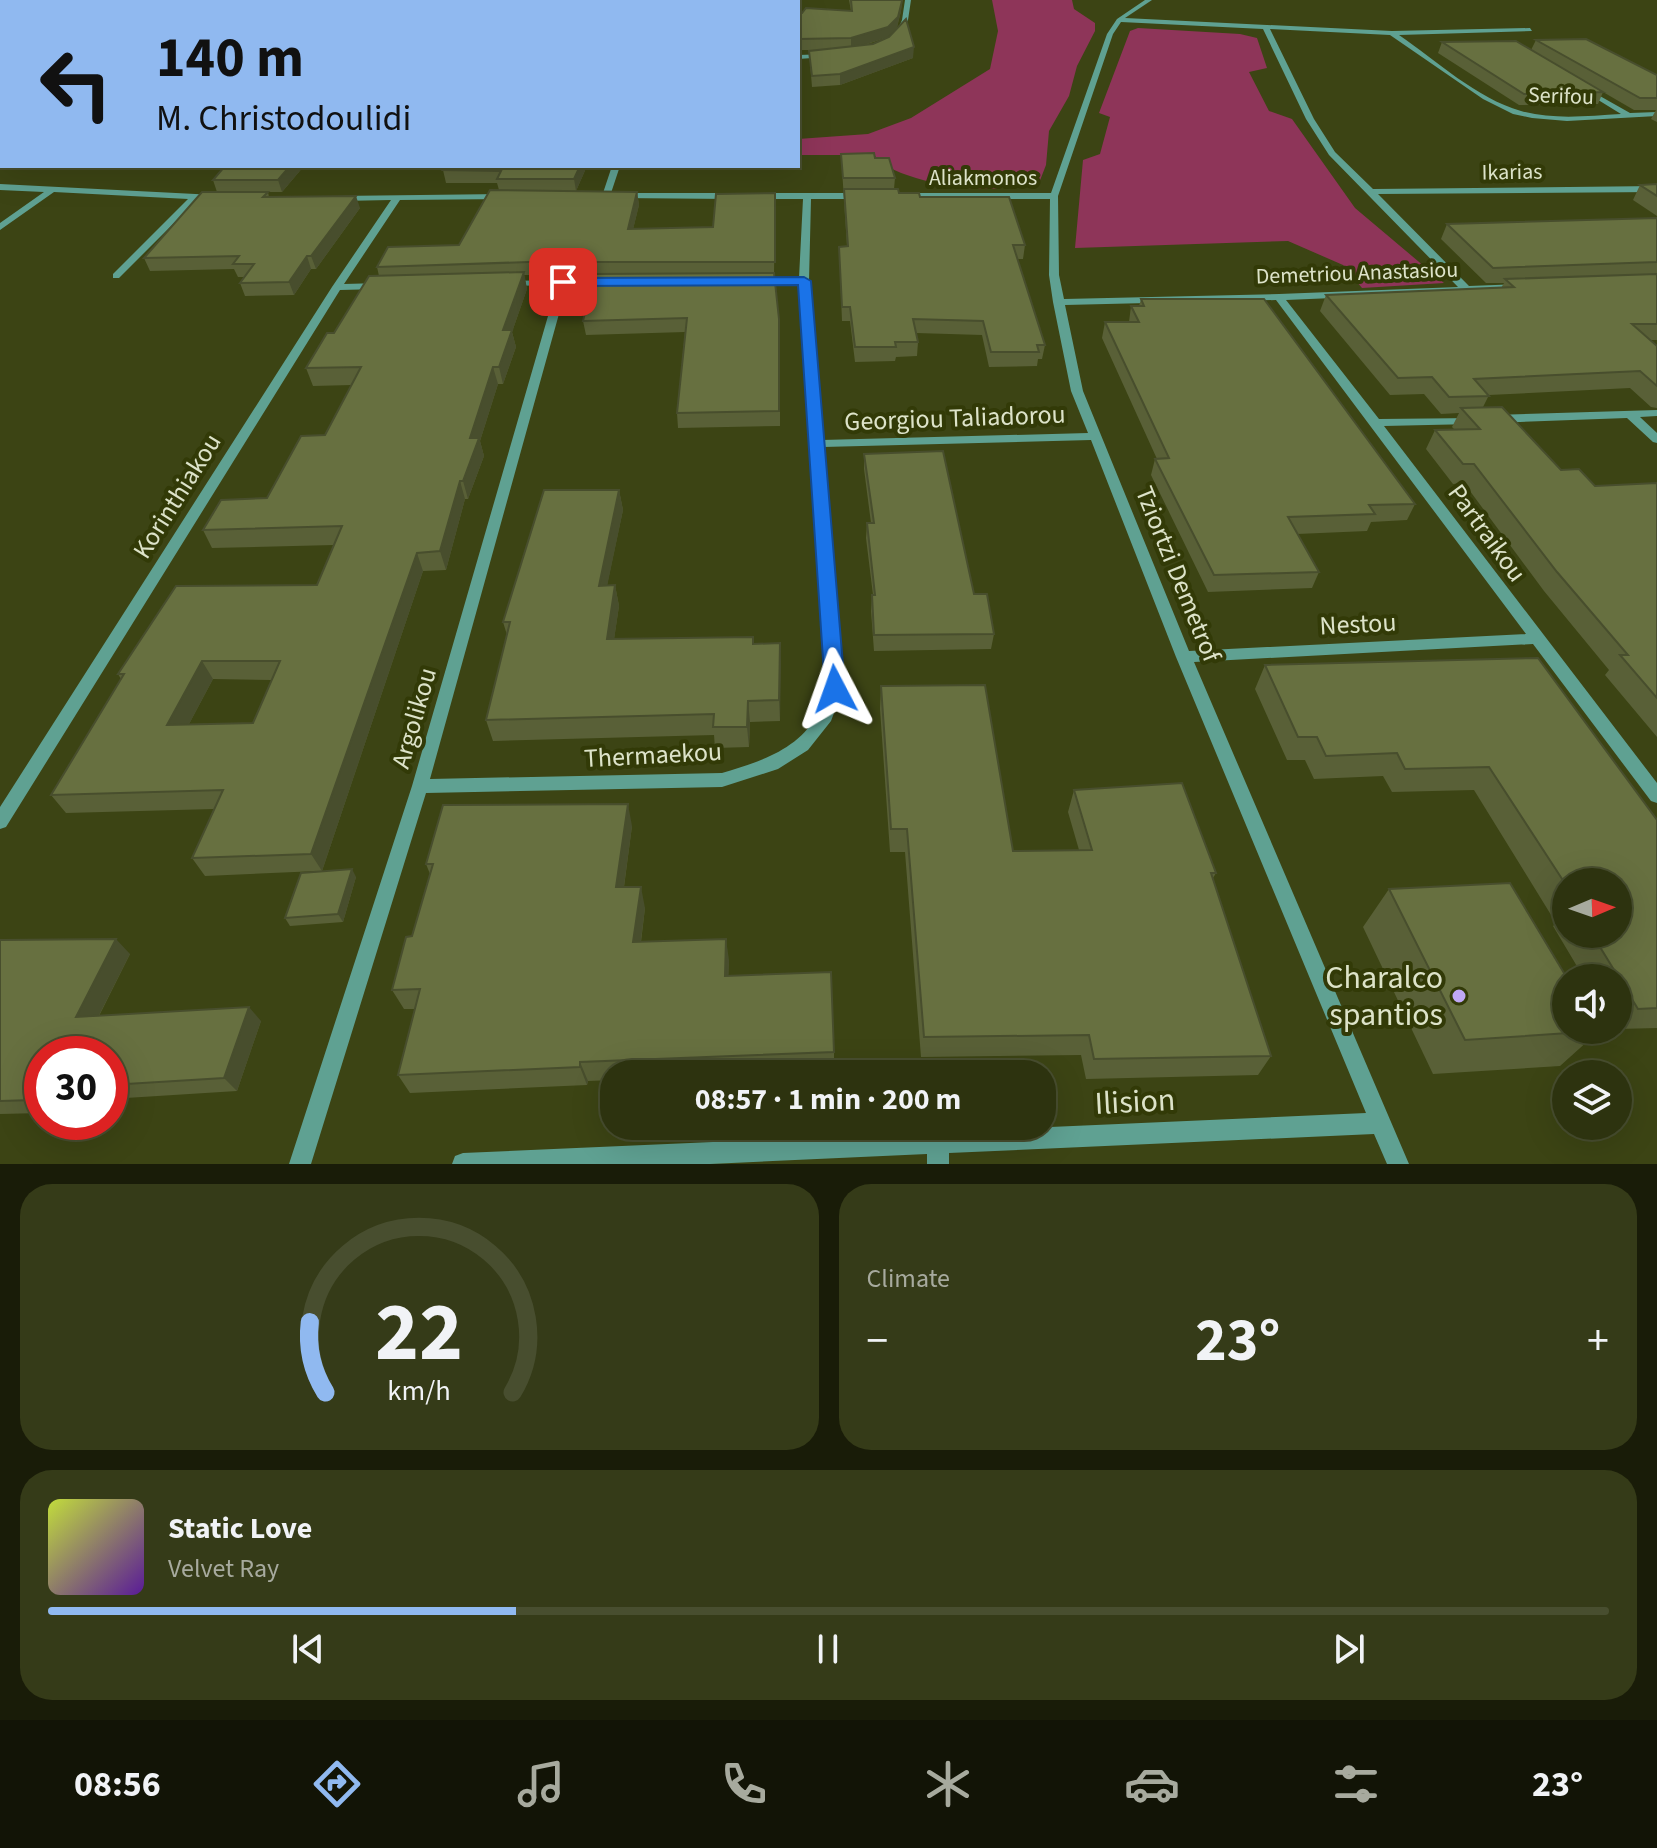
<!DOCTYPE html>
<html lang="en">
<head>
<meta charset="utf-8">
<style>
  :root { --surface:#2d330f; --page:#353b18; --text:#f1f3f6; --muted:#a7aa9e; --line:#484e2f; --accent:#90b9f0 }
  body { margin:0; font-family:"Source Sans 3",sans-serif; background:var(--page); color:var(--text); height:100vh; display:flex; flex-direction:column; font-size:30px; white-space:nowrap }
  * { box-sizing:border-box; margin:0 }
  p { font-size:26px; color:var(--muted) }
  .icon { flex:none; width:44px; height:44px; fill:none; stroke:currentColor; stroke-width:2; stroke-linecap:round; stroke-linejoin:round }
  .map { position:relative; height:1164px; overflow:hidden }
  .side { display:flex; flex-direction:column; gap:20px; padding:20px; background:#191c08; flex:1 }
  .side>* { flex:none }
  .guide { position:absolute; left:0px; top:0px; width:800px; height:168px; box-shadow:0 8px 32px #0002,0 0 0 2px var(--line); background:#90b9f0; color:#111; overflow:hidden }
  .needle { width:52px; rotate:88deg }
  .fabs { position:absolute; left:1552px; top:868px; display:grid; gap:16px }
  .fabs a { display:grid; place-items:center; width:80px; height:80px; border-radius:50%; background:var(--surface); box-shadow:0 8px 32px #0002,0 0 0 2px var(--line); font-size:40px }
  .speed { position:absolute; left:24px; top:1036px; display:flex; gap:16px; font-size:40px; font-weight:700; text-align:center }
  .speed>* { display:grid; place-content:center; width:104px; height:104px; border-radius:50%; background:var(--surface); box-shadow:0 8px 32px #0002,0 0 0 2px var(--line); line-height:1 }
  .speed .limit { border:12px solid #d22; background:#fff; color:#111 }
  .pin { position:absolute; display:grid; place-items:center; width:68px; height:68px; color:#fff; margin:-34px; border-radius:16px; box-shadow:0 4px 12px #0006 }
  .me { position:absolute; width:88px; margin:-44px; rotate:356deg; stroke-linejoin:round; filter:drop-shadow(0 0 6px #0008) }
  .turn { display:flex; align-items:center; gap:28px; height:168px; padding:0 24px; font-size:36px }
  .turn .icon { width:104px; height:104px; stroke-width:2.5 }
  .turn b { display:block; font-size:56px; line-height:68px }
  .big { font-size:60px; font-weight:700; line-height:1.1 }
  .side .tile { flex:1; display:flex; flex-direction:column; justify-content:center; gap:12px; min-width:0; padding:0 28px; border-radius:32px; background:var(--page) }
  .side .dial { align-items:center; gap:0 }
  .dial svg { height:208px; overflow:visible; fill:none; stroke:var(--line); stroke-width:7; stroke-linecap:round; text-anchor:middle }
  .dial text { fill:var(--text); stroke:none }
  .song { display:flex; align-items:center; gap:24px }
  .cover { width:96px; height:96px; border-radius:12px; background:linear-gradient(135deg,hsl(70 70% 55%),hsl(270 70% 35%)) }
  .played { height:8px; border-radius:4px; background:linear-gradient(90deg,var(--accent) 30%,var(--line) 30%) }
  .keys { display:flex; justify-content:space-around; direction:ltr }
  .heat { display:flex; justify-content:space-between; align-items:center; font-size:44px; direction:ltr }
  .side .tiles { flex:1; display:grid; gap:20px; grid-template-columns:1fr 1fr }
  .tile:last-child { grid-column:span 2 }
  .trip { position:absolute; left:600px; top:1060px; width:456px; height:80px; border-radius:32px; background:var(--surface); box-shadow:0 8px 32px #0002,0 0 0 2px var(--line); font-weight:700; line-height:80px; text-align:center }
  .tab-bar { display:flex; height:128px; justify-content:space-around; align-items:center; background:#121406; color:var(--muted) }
  .tab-bar .icon { width:56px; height:56px }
  .tab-bar .active { color:var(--accent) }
  .tab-bar b { font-size:36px; color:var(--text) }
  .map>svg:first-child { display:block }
  .green { fill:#8e3559 }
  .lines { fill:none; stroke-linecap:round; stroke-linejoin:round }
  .minor { fill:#5fa192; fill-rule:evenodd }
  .wall { fill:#596037; fill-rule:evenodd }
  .shaded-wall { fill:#484e2d }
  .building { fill:#677040; stroke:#484e2d; stroke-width:2; fill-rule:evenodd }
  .route { fill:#1a73e8; stroke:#114b97; stroke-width:2 }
  .poi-dot { fill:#c0a8f4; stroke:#323a07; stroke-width:3 }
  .labels { text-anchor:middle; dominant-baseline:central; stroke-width:8; stroke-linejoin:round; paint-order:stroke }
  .far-street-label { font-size:22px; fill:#dde3c9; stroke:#323a07 }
  .street-label { font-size:26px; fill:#dde3c9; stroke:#323a07 }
  .near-poi-label { font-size:32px; fill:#dde3c9; stroke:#323a07; text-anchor:end }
  .near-street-label { font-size:32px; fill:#dde3c9; stroke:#323a07 }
</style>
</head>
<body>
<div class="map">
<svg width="1657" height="1164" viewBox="0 0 1657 1164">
  <rect width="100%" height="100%" fill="#3c4414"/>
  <!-- green -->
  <path class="green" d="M992,0H1072L1074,9L1095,23V31L1077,66L1069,96L1049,131L1046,165L1039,183C1020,185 1000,189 982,189C953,188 892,178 874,155H798V139L868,134L911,118L990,69L998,31Z
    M1138,28L1240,34L1257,38L1267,68L1249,72L1269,111L1292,119L1355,208L1444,283L1362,288L1343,265L1288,241L1075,248L1083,160L1100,154L1110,117L1099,113L1130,31Z"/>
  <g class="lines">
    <!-- minor -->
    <path class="minor" d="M905,0H911L908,20L898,38H894L902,20Z
      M1145,0H1152L1125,18L1392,31L1530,28L1532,31L1399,35C1437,61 1476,98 1521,111C1553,120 1588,116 1621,114L1582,90L1584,87L1630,113L1657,112V116L1567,121L1532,118L1513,114L1483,99L1390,35L1270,29L1314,119L1335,152L1373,189L1657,186V192L1378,194L1469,286L1521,284L1526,287L1521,290L1286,300L1379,419L1477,418V422L1473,424L1384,426L1657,783V803L1651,801L1533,644L1194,662L1409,1164H1387L1374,1134L949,1153V1164H927V1154L710,1164H452L455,1156L463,1153L1366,1113L1176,657L1091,440L823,447L843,689L831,721L808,750L778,769L722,787L426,793L311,1164H289L412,786L557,285L510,286L505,283L507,281L609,279L614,282L609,285H567L430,779L722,773C759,762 799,750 818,713C822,706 824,697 827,689L799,284H758L753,281L758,278H799L803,199H756L752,196L756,193H859L863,196L859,199H811L809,281L822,440L1088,433L1071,391L1053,302L1049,275L1050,199H904L900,196L904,193H1051L1107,34L1117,19ZM1121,22L1263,29L1306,119L1329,155L1458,287L1279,294L1064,299L1059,275L1058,196L1113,34ZM1276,300L1526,634L1189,651L1083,391L1065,305Z
      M829,54L827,57L798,59V55Z
      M0,59H2V63H0Z
      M612,166H620L610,196L606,199L602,196Z
      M0,184L215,195L219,198L215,201L197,200L119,278H113V274L188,199L54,192L0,230V223L44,192L0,190Z
      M620,193H731L735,196L731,199L617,198L616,196Z
      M503,194L506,195V199L400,200L344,284L381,283L386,286L381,289L340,290L6,827L0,829V807L332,287L391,200L340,201L336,198L337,196Z
      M1657,410V416L1640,417L1657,433V443L1653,442L1627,418L1494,423L1488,419L1494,415Z"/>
  </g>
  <!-- wall -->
  <path class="wall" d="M0,0H455L452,2H2V33H0Z
    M462,0H533L531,2H465Z
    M849,0H902L901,11L897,27L888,37L862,46L913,58L840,85L812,87L809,51L821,50H798V13L851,11Z
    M1536,40L1657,75V122L1651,119L1656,110H1634L1603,92L1598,104L1519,105L1438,53L1442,42L1531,50Z
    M841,154L875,158L895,178L894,189L899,193L920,197L1025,245L1023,259H1017L1045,345L1042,359H1038L1037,366L989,367L982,335L916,333L918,342L917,356L896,357L895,361L855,362L850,321H842L839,247L847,246Z
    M304,166L282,192H268L269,197L360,208L316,269H311L294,295L245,296L240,283L244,277H238L234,269L150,271L144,258L217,192L213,180Z
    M587,166L576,191L637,192L639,205L633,229L713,227L775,193L774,275L780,333V426L678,428L677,413L685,332L586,335L583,321L593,275H524L527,289L512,332L516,347L503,384H498L480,441L484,456L468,499H465L446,570L423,571L322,871L356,877L343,922L290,926L285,918L318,871L205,876L192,858L214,809L66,813L51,795L121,679L118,674L317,585L334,545L212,548L203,530L267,498L325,435L352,385L313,386L306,368L379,276L377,267L459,245L499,190L497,183H446L443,170ZM213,679L272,680L253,723L189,724Z
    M1657,184V216L1633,200L1640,185Z
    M1657,218V340H1650L1657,346V408L1651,407L1630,388L1489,395L1483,407L1561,470L1595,486L1657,483V737L1605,675L1609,670L1544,591L1464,483L1453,484L1426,449L1435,430H1455L1452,427L1459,413L1441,414L1424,394L1390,395L1320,311L1326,295L1501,288L1504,283H1486L1441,239L1447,224Z
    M1141,299L1415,504L1407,520L1371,522L1367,531L1297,534L1319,572L1312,588L1208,592L1151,475L1155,459H1157L1102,338L1105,322H1129L1131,306H1139Z
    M864,454L974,594L994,634L991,649L874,651L871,611L872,595H873L866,538L867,523H871L864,469Z
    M619,490L623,510L607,585H615L619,606L614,639L754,644L780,643V721L750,722L749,747L715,748L714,735L493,741L486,720L507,635L503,622Z
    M1265,665L1657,820V1028L1618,1029V978H1584L1553,926L1556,923L1474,790L1392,792L1383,776L1314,779L1305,760H1287L1255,689ZM1566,882L1618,934H1566Z
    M881,686L1013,851L1079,850L1068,812L1074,790L1216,873L1213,878L1271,1056L1258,1075L1086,1079L1081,1055L921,1057L905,852H890L880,709Z
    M632,826L624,887L645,908L641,942L729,960L728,976L834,1052V1071L764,1074H614V1080L588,1081L587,1085L410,1093L398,1075L415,1009H404L392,990L412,936L430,874L426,864Z
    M1389,889L1599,1031L1560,1066L1433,1074L1363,927Z
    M0,940L130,954L99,1016L261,1021L237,1091L110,1099V1054H42V1113L0,1114Z"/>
  <!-- shaded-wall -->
  <path class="shaded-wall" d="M440,0H455L452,2H440Z
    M471,0H511V1L471,2Z
    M902,1L901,11L897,27L888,37L851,49V38Z
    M914,47L913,58L840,85V74Z
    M290,166H304L282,192L278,180Z
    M580,166H587L576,191L574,179Z
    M637,192L639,205L630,242L628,229Z
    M356,196L360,208L316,269L311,256Z
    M307,256L311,269L294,295L289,282Z
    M524,272L527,289L512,332L516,347L503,384L499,367L503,330Z
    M493,367L498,384L480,441L484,456L468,499L463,481L470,438Z
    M460,481L465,499L446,570L440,551Z
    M619,490L623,510L603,606L599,586Z
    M417,553L423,571L322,871L311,854Z
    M615,585L619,606L611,660L607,639Z
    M780,643L781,664L780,721L779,700Z
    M202,661L213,679L179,743L167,725Z
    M748,701L750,722L749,747L747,727Z
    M628,804L632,826L621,908L616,887Z
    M352,869L356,877L343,922L338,914Z
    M641,887L645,908L638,963L633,942Z
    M116,939L130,954L91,1031L76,1017Z
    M726,939L729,960L728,996L725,976Z
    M249,1007L261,1021L237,1091L224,1078Z
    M580,1062L588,1081L587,1085L580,1067Z
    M40,1089L42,1091V1106L34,1100Z"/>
  <!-- building -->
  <path class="building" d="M0,0H416L413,2H2V23H0Z
    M851,0H902V1L898,17L888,27L851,38L798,39V13H802L806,8L852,11Z
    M906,19L914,47L840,74L812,76L809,51L873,44L889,37Z
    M1586,39L1657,75V98H1640L1536,40Z
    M1516,41L1603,92L1524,94L1442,42Z
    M874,153L875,158H889L895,178H843L841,154Z
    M225,166H290L278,180H213Z
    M447,166H580L574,179H497L501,171L443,170Z
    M1657,184V196L1640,185Z
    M844,189H898L899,193H919L920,197H1009L1025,245H1013L1045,345H1037L1039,352H991L983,321L913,319L918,342H895L896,347H855L850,307H842L839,247L848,246Z
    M490,190L637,192L628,229L713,227L716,194L775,193V262H529L377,267L388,247L459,245Z
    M202,192H268L263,197L356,196L311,256H307L289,282L240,283L254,264H233L239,256L144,258Z
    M1657,218V262L1493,268L1447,224Z
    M524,272L503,330H512L499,367H493L470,438H479L463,481H460L440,551L417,553L311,854L192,858L223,790L51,795L124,674H118L176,586L317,585L342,526L203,530L221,500L267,498L301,436L325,435L361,367L306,368L327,333H334L369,276ZM202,661H280L253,723L167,725Z
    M774,273L779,319V411L677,413L687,318L583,321L594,274Z
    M1657,274V324H1632L1657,346V386L1640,371L1474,379L1489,396L1449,397L1432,377L1398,378L1326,295L1514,287L1505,279Z
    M1141,299H1264L1415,504L1369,505L1375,514L1288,517L1319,572L1214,575L1155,459L1169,458L1105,322H1139L1131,306H1144Z
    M1502,407L1561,470L1579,469L1595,486L1657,483V698L1620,655H1628L1557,572L1474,464H1463L1435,430L1480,429L1461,408Z
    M943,451L974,594H987L994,634L874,635L872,595H875L867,523H874L864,454Z
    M544,490H619L599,586L615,585L607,639L753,637V644L780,643L779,700L748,701L747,727H713L714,714L486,720L510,622H503Z
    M1538,658L1657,820V1008L1638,1009L1592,934H1618V882H1566V885L1489,767L1405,769L1397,753L1326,756L1317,737H1298L1265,665Z
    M985,685L1013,851L1092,850L1074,790L1182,783L1216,873H1211L1271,1056L1094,1059L1089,1035L924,1037L907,829H891L881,686Z
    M628,804L616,887H641L633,942L726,939L725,976L831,972L834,1052L580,1062V1067L398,1075L420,989L392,990L406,937L412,936L433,864H426L443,805Z
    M352,869L338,914L285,918L301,873Z
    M1510,883L1567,978L1566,1030H1598L1599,1031L1465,1040L1389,889Z
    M116,939L76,1017L249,1007L224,1078L110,1085V1054H42V1089H40L34,1100L0,1101V940Z"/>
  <!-- route -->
  <path class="route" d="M804,277L811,281L845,689L842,695H828L825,689L798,285L563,286L557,282L563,278Z"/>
  <!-- markers -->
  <circle class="poi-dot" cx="1459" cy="996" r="8"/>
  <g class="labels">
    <!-- far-street labels -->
    <g class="far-street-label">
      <text transform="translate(1561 96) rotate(2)">Serifou</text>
      <text transform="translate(1512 172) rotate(-1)">Ikarias</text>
      <text x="983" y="178">Aliakmonos</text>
      <text transform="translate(1357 273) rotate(-2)">Demetriou Anastasiou</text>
    </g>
    <!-- street labels -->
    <g class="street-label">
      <text transform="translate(955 418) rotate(-2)">Georgiou Taliadorou</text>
      <text transform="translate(177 496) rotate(-58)">Korinthiakou</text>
      <text transform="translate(1487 533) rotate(54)">Partraikou</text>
      <text transform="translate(1178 574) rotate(68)">Tziortzi Demetrof</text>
      <text transform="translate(1358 624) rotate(-3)">Nestou</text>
      <text transform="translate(414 718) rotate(-74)">Argolikou</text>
      <text transform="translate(653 755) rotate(-3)">Thermaekou</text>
    </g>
    <!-- near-poi labels -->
    <g class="near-poi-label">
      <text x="1443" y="978">Charalco<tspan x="1443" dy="37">spantios</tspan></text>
    </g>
    <!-- near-street labels -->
    <g class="near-street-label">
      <text transform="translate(1135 1102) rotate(-3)">Ilision</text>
    </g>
  </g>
</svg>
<div class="fabs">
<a><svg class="needle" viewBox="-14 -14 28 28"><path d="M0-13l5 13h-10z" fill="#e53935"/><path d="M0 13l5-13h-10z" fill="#a7aa9e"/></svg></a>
<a><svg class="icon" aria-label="sound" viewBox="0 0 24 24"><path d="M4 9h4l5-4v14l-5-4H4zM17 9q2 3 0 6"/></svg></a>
<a><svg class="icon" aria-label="layers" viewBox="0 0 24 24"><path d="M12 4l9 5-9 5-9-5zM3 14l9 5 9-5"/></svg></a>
</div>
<div class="speed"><div class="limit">30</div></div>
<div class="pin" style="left:563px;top:282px;background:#d93025"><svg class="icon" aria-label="arrive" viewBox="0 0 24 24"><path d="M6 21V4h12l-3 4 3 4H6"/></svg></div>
<svg class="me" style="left:835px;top:689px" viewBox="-20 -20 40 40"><path d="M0-17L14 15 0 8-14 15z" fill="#1a73e8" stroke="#fff" stroke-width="4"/></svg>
<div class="trip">08:57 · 1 min · 200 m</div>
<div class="guide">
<div class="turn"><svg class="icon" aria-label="left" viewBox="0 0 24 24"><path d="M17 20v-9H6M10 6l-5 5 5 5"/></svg><div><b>140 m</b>M. Christodoulidi</div></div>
</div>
</div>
<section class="side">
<div class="tiles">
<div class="tile dial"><svg viewBox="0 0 100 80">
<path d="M14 69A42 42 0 1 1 86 69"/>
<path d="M14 69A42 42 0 0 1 8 42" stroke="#90b9f0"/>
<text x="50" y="56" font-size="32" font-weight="700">22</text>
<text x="50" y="72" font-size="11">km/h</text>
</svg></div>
<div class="tile"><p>Climate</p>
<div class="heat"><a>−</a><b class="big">23°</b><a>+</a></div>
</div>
<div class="tile">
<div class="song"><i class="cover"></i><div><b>Static Love</b><p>Velvet Ray</p></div></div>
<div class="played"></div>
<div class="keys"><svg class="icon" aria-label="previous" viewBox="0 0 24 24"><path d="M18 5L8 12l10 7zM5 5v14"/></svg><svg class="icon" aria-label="pause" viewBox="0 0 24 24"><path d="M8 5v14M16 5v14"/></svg><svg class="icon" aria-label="next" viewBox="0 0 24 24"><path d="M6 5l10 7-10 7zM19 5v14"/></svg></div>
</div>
</div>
</section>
<nav class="tab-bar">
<b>08:56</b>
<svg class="icon active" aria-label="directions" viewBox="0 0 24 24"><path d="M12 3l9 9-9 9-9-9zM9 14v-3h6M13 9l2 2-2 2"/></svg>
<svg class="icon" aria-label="music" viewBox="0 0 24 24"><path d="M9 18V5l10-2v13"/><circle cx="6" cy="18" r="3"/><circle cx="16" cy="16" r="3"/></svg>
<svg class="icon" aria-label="phone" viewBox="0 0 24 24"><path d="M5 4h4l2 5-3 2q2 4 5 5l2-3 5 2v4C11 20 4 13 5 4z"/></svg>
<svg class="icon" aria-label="climate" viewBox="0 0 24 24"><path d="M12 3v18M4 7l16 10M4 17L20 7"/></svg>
<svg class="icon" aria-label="car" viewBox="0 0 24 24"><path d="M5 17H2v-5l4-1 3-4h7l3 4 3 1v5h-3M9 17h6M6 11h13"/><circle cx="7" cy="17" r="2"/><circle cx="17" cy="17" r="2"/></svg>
<svg class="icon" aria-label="filters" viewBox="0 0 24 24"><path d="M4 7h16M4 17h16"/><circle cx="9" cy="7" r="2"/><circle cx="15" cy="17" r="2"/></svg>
<b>23°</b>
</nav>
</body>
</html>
